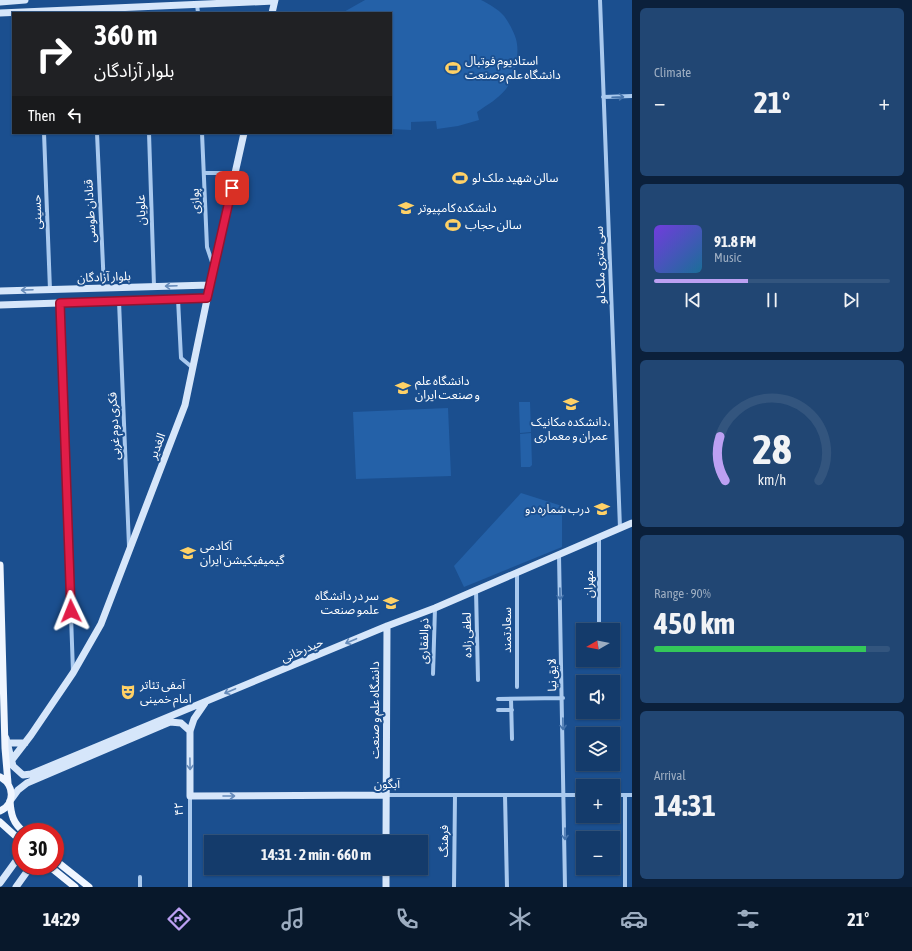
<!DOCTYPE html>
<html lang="en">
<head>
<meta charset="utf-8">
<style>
  :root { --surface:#143b6b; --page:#214673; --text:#f1f3f6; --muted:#9dadc1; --line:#33557e; --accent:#bca0f2 }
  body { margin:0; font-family:"Asap Condensed","Noto Sans Arabic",sans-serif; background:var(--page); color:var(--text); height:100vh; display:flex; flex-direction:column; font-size:15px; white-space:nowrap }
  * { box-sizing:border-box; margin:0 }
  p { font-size:13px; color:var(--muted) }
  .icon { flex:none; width:22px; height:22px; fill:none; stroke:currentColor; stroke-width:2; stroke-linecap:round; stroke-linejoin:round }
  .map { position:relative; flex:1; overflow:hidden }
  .side { display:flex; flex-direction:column; gap:8px; padding:8px; background:#0b203b; width:280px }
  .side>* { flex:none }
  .banner { position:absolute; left:12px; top:12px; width:380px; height:122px; border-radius:0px; box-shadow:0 1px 3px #0004,0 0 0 1px var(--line); background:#202124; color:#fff; overflow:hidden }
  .needle { width:26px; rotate:261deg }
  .buttons { position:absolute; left:576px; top:623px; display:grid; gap:8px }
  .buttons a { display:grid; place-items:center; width:44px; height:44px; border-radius:0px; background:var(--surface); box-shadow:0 1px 3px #0004,0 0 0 1px var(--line); font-size:20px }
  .speed { position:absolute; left:12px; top:823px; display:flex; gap:8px; font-size:20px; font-weight:700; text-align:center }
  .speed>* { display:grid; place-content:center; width:52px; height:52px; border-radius:50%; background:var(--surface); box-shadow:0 1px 3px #0004,0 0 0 1px var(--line); line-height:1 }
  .speed .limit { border:6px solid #d22; background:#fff; color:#111 }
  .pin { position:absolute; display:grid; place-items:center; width:34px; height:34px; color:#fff; margin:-17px; border-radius:8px; box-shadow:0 2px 6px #0006 }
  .me { position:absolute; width:44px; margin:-22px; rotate:358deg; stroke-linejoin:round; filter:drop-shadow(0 0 3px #0008) }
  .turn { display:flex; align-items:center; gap:14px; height:84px; padding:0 16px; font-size:18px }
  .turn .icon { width:52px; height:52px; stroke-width:2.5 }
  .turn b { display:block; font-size:28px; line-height:34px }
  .then { display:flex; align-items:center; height:38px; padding:0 16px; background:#0003; gap:8px; font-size:15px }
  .big { font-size:30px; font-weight:700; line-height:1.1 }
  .side .widget { flex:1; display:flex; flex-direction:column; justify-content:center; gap:6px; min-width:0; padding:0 14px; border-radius:6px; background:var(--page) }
  .side .dial { align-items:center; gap:0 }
  .dial svg { height:104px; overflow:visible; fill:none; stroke:var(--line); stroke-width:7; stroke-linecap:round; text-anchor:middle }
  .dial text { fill:var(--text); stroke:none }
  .song { display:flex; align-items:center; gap:12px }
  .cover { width:48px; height:48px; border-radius:6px; background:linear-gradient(135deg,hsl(260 70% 55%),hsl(200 70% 35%)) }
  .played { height:4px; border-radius:2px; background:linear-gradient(90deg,var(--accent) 40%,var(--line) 40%) }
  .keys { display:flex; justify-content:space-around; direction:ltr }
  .heat { display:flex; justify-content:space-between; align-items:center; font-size:22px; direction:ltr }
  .charge { height:6px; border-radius:3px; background:linear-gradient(90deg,#34c759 90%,var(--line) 0) }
  .trip { position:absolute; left:204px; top:835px; width:224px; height:40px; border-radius:0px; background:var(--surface); box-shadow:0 1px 3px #0004,0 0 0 1px var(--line); font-weight:700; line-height:40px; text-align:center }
  .tab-bar { display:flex; height:64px; justify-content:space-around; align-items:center; background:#08182b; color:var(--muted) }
  .tab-bar .icon { width:28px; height:28px }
  .tab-bar .on { color:var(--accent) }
  .tab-bar b { font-size:18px; color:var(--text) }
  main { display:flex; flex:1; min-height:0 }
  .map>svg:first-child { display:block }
  .green { fill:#2461a8 }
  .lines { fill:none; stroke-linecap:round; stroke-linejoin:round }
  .street { stroke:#a9c9ee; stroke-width:4 }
  .secondary { stroke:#d6e6fa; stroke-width:7 }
  .primary { stroke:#f0f6ff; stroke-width:7 }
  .oneway { stroke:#4674ac }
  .oneway2 { stroke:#668bba }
  .route-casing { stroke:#92132f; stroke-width:10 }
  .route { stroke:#e11d48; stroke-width:7 }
  .labels { text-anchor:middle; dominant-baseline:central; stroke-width:4; stroke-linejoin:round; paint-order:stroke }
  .poi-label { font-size:12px; fill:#fff; stroke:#1b4f8f; text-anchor:start }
  .street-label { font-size:12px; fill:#fff; stroke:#1b4f8f }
</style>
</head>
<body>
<main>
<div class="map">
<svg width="632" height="887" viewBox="0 0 632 887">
  <rect width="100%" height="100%" fill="#1b4f8f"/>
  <!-- green -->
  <path class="green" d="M365,0H481C489,4 498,9 504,16C509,23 516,35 517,44C519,58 514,77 506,89C498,99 487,105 477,112L479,120L458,126L437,129L436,121L411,122V130L391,129V13H342Z
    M519,402H530L531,432L520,433Z
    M448,408L451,476L356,479L353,412Z
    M531,433L532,465L530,467H521L520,434Z
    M521,493L562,506V547L464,587L454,566Z"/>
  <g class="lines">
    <!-- street -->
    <path class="street" d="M600,0L620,528
      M197,4L198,13
      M603,97L632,96
      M44,133L50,290
      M97,133L104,288
      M149,133L154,286
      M202,133L207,247L213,265
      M204,173H229
      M178,299L181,358L193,368
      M119,301L129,546
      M60,303L73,672
      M599,538V630
      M559,555L565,887
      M476,590L478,680
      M433,674L435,608
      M517,687V573
      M498,699L563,698
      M511,699L512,739
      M498,710H512
      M386,795H583
      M505,795L507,887
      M613,795H632
      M140,887V877
      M190,887V796
      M454,887L455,795
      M625,887V795"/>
    <!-- secondary -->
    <path class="secondary" d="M0,2L25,0
      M0,13L274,1
      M272,13L275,0
      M0,291L210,285
      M0,305L207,298
      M205,703L194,719L190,731V796L386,795
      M6,738L13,766L23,775L31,774L387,626L435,608L632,523
      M8,743H25
      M11,761L31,735L73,673L101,624L185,405L210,285L244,133
      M10,801L18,790L27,783L170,722L181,723L190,731
      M386,842L387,626
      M0,883L21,854
      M16,887L31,866
      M386,887V868"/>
    <!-- primary -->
    <path class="primary" d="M0,565L5,748L8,783
      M0,777C14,784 16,804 0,811
      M10,801C11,815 13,823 24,832
      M0,822L21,841
      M55,860L89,887
      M49,866L75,887"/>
  </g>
  <!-- one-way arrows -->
  <defs><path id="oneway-shaft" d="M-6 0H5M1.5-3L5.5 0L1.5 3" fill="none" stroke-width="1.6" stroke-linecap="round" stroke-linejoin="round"/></defs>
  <g class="oneway">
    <use href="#oneway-shaft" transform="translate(618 97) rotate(-2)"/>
    <use href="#oneway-shaft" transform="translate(560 594) rotate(89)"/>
    <use href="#oneway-shaft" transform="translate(563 724) rotate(89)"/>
    <use href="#oneway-shaft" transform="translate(565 834) rotate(90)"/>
  </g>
  <g class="oneway2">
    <use href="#oneway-shaft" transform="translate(171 286) rotate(178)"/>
    <use href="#oneway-shaft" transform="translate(27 290) rotate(178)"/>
    <use href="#oneway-shaft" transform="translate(351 641) rotate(157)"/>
    <use href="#oneway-shaft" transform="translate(230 691) rotate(157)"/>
    <use href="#oneway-shaft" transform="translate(190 764) rotate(89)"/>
    <use href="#oneway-shaft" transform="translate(229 796)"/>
  </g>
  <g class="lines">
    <defs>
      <path id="route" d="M71,611L60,303L207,298L232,188"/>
    </defs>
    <!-- route casing -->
    <use href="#route" class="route-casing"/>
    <!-- route -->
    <use href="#route" class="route"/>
  </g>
  <!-- icons -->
  <defs>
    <symbol id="stadium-bare" viewBox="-9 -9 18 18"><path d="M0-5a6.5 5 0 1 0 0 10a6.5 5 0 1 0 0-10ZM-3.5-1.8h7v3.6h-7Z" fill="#ffd166" stroke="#1b4f8f" stroke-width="2.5" paint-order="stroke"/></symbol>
    <symbol id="university-bare" viewBox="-9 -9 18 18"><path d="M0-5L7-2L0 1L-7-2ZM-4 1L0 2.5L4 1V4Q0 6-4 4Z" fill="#ffd166" stroke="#1b4f8f" stroke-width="2.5" paint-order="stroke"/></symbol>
    <symbol id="theatre-bare" viewBox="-9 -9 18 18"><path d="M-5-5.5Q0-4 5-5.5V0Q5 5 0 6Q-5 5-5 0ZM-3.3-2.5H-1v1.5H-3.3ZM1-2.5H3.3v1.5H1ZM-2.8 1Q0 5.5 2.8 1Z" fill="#ffd166" stroke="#1b4f8f" stroke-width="2.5" paint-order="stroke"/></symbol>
  </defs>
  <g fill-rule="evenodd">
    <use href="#stadium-bare" x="442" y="57" width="22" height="22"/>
    <use href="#stadium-bare" x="449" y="167" width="22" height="22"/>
    <use href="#university-bare" x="395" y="197" width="22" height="22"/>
    <use href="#stadium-bare" x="442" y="214" width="22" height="22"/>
    <use href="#university-bare" x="392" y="377" width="22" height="22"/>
    <use href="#university-bare" x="560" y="393" width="22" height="22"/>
    <use href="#university-bare" x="591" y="498" width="22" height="22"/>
    <use href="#university-bare" x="177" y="542" width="22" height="22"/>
    <use href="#university-bare" x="380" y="592" width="22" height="22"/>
    <use href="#theatre-bare" x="117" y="681" width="22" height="22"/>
  </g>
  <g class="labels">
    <!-- poi labels -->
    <g class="poi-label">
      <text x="465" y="61">استادیوم فوتبال<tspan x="465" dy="14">دانشگاه علم وصنعت</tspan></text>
      <text x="472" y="178">سالن شهید ملک لو</text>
      <text x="418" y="208">دانشکده کامپیوتر</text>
      <text x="465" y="225">سالن حجاب</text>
      <text x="415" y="381">دانشگاه علم<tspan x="415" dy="14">و صنعت ایران</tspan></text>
      <text x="571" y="422" text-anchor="middle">دانشکده مکانیک،<tspan x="571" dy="14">عمران و معماری</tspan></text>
      <text x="590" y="509" text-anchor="end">درب شماره دو</text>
      <text x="200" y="546">آکادمی<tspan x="200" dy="14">گیمیفیکیشن ایران</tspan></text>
      <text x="379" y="596" text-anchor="end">سر در دانشگاه<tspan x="379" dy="14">علمو صنعت</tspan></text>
      <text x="140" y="685">آمفی تئاتر<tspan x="140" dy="14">امام خمینی</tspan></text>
    </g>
    <!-- street labels -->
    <g class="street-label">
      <text transform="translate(195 201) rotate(-92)">پوازی</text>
      <text transform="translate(141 210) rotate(-92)">علویان</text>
      <text transform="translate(90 211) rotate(-93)">قنادان طوسی</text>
      <text transform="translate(37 212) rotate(-92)">حسینی</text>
      <text transform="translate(600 265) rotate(-92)">سی متری ملک لو</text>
      <text transform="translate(104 277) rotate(-2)">بلوار آزادگان</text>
      <text transform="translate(114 426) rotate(-93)">فکری دوم غربی</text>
      <text transform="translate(157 446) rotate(-69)">الغدیر</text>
      <text transform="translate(589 584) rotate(-90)">مهران</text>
      <text transform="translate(507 630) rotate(-90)">سعادتمند</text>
      <text transform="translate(467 635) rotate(-91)">لطفی زاده</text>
      <text transform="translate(424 641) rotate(-89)">ذوالفقاری</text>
      <text transform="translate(302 650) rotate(-23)">حیدرخانی</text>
      <text transform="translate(552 675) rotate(-91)">لایق نیا</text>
      <text transform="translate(375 710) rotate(-90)">دانشگاه علم و صنعت</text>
      <text x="387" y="784">آبگون</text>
      <text transform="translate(179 809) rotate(-90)">۴۲</text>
      <text transform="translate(444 841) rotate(-90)">فرهنگ</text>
    </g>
  </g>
</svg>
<div class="buttons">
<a><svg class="needle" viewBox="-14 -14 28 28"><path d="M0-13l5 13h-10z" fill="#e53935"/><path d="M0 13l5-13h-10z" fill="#9dadc1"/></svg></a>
<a><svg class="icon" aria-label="sound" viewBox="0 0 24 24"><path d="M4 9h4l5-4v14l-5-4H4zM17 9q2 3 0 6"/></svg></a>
<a><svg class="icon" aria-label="layers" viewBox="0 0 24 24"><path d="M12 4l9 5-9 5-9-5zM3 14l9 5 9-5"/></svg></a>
<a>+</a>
<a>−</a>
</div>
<div class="speed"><div class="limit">30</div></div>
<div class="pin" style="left:232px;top:188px;background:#d93025"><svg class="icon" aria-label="arrive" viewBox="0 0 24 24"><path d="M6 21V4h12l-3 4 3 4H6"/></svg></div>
<svg class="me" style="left:71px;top:611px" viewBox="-20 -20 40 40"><path d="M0-17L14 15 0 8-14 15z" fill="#e11d48" stroke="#fff" stroke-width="4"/></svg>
<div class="trip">14:31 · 2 min · 660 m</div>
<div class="banner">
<div class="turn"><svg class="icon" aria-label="right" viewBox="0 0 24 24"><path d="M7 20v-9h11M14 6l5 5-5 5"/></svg><div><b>360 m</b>بلوار آزادگان</div></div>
<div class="then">Then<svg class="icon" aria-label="left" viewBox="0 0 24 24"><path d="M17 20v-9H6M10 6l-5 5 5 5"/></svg></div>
</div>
</div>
<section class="side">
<div class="widget"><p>Climate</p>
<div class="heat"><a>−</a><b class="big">21°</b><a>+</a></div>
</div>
<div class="widget">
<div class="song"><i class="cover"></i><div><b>91.8 FM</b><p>Music</p></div></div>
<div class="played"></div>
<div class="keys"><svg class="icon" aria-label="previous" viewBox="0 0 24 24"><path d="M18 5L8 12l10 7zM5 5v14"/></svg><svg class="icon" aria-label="pause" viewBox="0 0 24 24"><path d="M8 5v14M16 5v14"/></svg><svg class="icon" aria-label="next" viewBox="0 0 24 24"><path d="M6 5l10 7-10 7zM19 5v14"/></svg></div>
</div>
<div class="widget dial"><svg viewBox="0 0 100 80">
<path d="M14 69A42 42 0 1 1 86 69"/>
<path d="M14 69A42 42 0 0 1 10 35" stroke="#bca0f2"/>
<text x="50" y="56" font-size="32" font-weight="700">28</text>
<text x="50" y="72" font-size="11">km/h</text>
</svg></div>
<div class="widget"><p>Range · 90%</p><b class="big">450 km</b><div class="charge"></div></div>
<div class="widget"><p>Arrival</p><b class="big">14:31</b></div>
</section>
</main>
<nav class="tab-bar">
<b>14:29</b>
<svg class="icon on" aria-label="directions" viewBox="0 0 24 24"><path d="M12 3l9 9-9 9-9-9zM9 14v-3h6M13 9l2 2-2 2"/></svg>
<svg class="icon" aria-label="music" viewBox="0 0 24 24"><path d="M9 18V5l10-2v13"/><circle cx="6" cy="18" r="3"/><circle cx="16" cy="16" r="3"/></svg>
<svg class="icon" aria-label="phone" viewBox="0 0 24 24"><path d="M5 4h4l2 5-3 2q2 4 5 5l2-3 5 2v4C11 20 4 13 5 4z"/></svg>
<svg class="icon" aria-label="climate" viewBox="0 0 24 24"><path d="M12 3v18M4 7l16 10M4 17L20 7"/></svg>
<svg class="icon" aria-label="car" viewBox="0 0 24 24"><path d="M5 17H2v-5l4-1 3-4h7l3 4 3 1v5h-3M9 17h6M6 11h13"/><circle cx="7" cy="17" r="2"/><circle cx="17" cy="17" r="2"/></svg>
<svg class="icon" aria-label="filters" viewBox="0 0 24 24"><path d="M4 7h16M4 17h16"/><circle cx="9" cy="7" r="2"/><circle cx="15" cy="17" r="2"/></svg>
<b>21°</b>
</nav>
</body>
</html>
